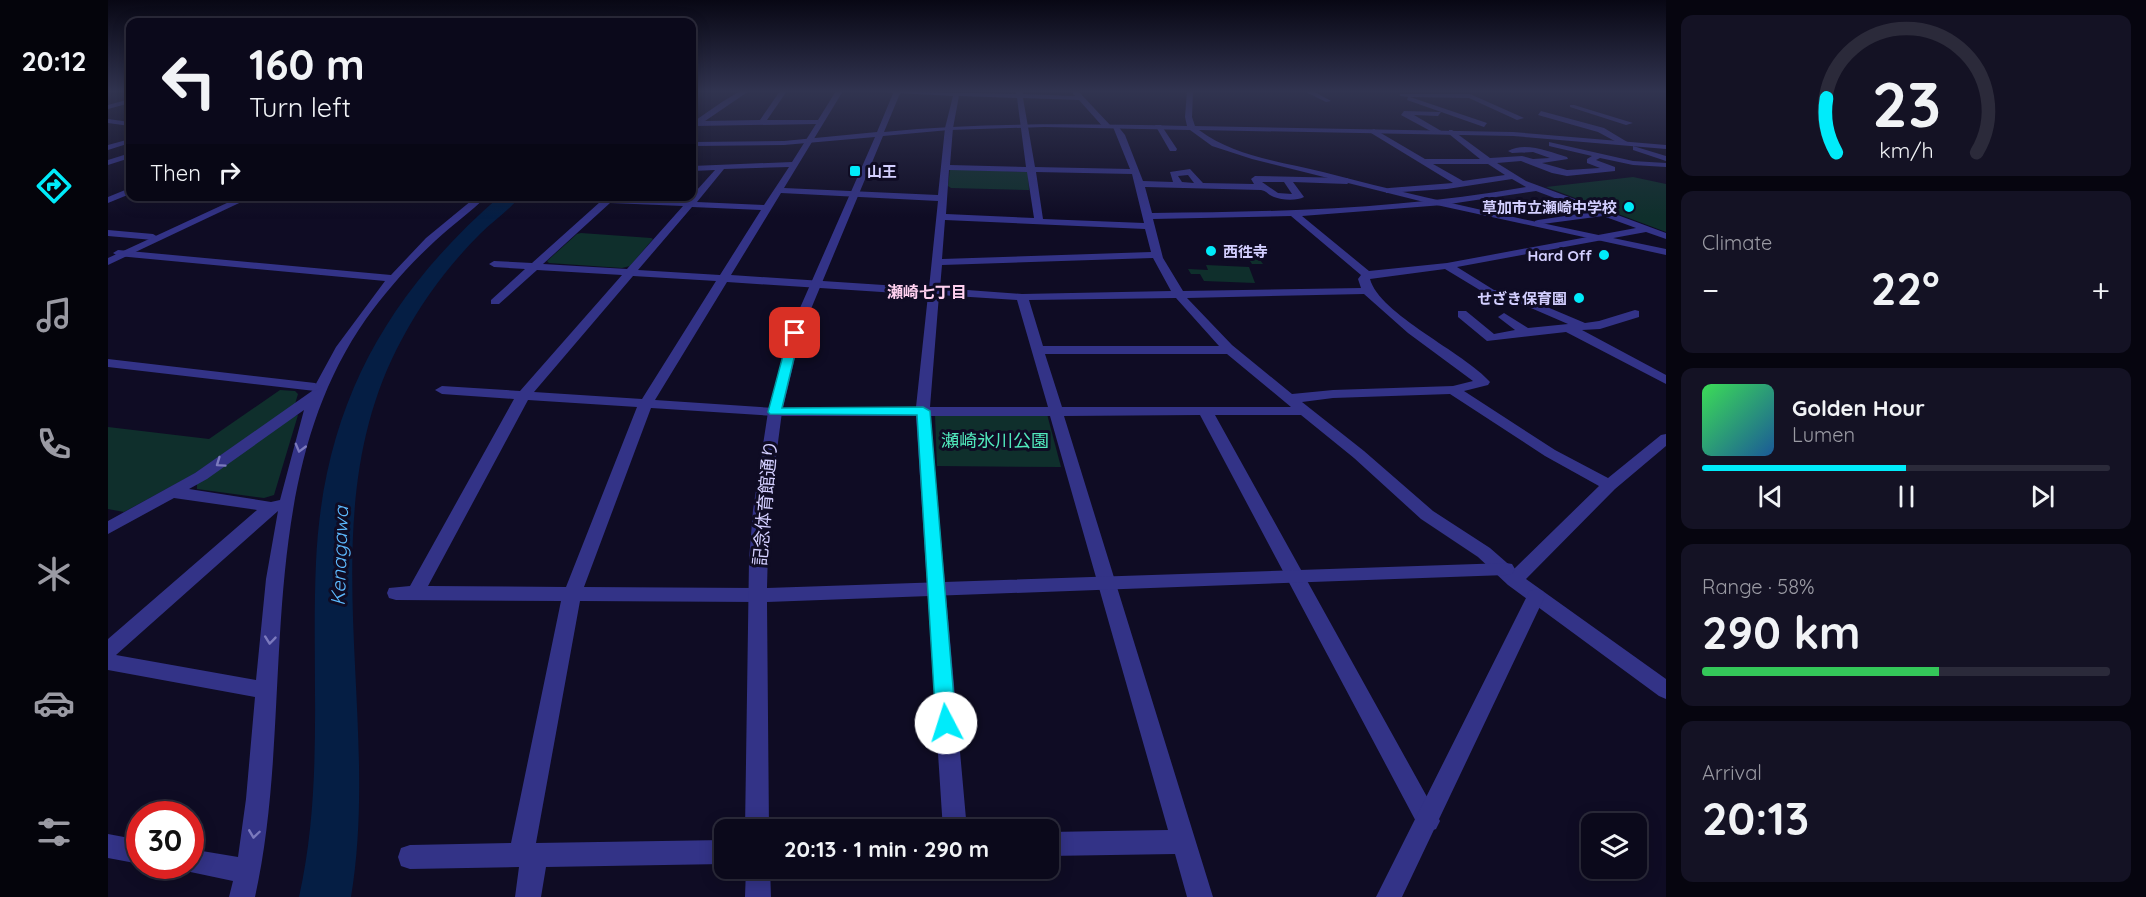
<!DOCTYPE html>
<html lang="en">
<head>
<meta charset="utf-8">
<style>
  :root { --surface:#0b091b; --page:#141224; --text:#f1f3f6; --muted:#9a9aa3; --line:#2b2a3a; --accent:#00ebfa }
  body { margin:0; font-family:Quicksand,"Noto Sans JP",sans-serif; background:var(--page); color:var(--text); height:100vh; display:flex; flex-direction:column; font-size:22px; white-space:nowrap }
  * { box-sizing:border-box; margin:0 }
  p { font-size:20px; color:var(--muted) }
  .icon { flex:none; width:33px; height:33px; fill:none; stroke:currentColor; stroke-width:2; stroke-linecap:round; stroke-linejoin:round }
  .map { position:relative; flex:1; overflow:hidden }
  .drawer { display:flex; flex-direction:column; gap:15px; padding:15px; background:#06050f; width:480px }
  .drawer>* { flex:none }
  .hud { position:absolute; left:18px; top:18px; width:570px; height:183px; border-radius:12px; box-shadow:0 3px 15px #0003,0 0 0 2px var(--line); background:#0b091b; color:var(--text); overflow:hidden }
  .tools { position:absolute; left:1473px; top:813px; display:grid; gap:12px }
  .tools a { display:grid; place-items:center; width:66px; height:66px; border-radius:12px; background:var(--surface); box-shadow:0 3px 15px #0003,0 0 0 2px var(--line); font-size:30px }
  .speed { position:absolute; left:18px; top:801px; display:flex; gap:12px; font-size:30px; font-weight:700; text-align:center }
  .speed>* { display:grid; place-content:center; width:78px; height:78px; border-radius:50%; background:var(--surface); box-shadow:0 3px 15px #0003,0 0 0 2px var(--line); line-height:1 }
  .speed .limit { border:9px solid #d22; background:#fff; color:#111 }
  .pin { position:absolute; display:grid; place-items:center; width:51px; height:51px; color:#fff; margin:-26px; border-radius:12px; box-shadow:0 3px 9px #0006 }
  .me { position:absolute; width:66px; margin:-33px; rotate:355deg; stroke-linejoin:round; filter:drop-shadow(0 0 4px #0008) }
  .turn { display:flex; align-items:center; gap:21px; height:126px; padding:0 24px; font-size:27px }
  .turn .icon { width:78px; height:78px; stroke-width:2.5 }
  .turn b { display:block; font-size:42px; line-height:51px }
  .then { display:flex; align-items:center; height:57px; padding:0 24px; background:#0003; gap:12px; font-size:22px }
  .big { font-size:45px; font-weight:700; line-height:1.1 }
  .drawer .card { flex:1; display:flex; flex-direction:column; justify-content:center; gap:9px; min-width:0; padding:0 21px; border-radius:12px; background:var(--page) }
  .drawer .dial { align-items:center; gap:0 }
  .dial svg { height:156px; overflow:visible; fill:none; stroke:var(--line); stroke-width:7; stroke-linecap:round; text-anchor:middle }
  .dial text { fill:var(--text); stroke:none }
  .song { display:flex; align-items:center; gap:18px }
  .cover { width:72px; height:72px; border-radius:9px; background:linear-gradient(135deg,hsl(130 70% 55%),hsl(210 70% 35%)) }
  .played { height:6px; border-radius:3px; background:linear-gradient(90deg,var(--accent) 50%,var(--line) 50%) }
  .keys { display:flex; justify-content:space-around; direction:ltr }
  .heat { display:flex; justify-content:space-between; align-items:center; font-size:33px; direction:ltr }
  .charge { height:9px; border-radius:4px; background:linear-gradient(90deg,#34c759 58%,var(--line) 0) }
  .trip { position:absolute; left:606px; top:819px; width:345px; height:60px; border-radius:12px; background:var(--surface); box-shadow:0 3px 15px #0003,0 0 0 2px var(--line); font-weight:700; line-height:60px; text-align:center }
  main { display:flex; flex:1; min-height:0 }
  .menu { display:flex; flex-direction:column; width:108px; justify-content:space-around; align-items:center; background:#04040b; color:var(--muted) }
  .menu .icon { width:42px; height:42px }
  .menu .on { color:var(--accent) }
  .menu b { font-size:27px; color:var(--text) }
  .map>svg:first-child { display:block }
  .green { fill:#0f2f2c }
  .lines { fill:none; stroke-linecap:round; stroke-linejoin:round }
  .river { fill:#051e44; fill-rule:evenodd }
  .minor { fill:#333387; fill-rule:evenodd }
  .tertiary { fill:#333387; fill-rule:evenodd }
  .oneway { stroke:#7b79bd }
  .route { fill:#00ebfa; stroke:#0099a2; stroke-width:1.5 }
  .poi-dot { fill:#00ebfa; stroke:#0f0c24; stroke-width:2 }
  .labels { text-anchor:middle; dominant-baseline:central; stroke-width:6; stroke-linejoin:round; paint-order:stroke }
  .far-poi-label { font-size:15px; font-weight:bold; fill:#d3cfff; stroke:#0f0c24; text-anchor:end }
  .far-neighbourhood-label { font-size:16px; font-weight:bold; fill:#ffd1f0; stroke:#0f0c24 }
  .park-label { font-size:18px; fill:#51e9bd; stroke:#0f0c24 }
  .street-label { font-size:18px; fill:#d3cfff; stroke:#0f0c24 }
  .water-label { font-size:20px; font-style:italic; fill:#5dbaff; stroke:#0f0c24 }
</style>
</head>
<body>
<main>
<nav class="menu">
<b>20:12</b>
<svg class="icon on" aria-label="directions" viewBox="0 0 24 24"><path d="M12 3l9 9-9 9-9-9zM9 14v-3h6M13 9l2 2-2 2"/></svg>
<svg class="icon" aria-label="music" viewBox="0 0 24 24"><path d="M9 18V5l10-2v13"/><circle cx="6" cy="18" r="3"/><circle cx="16" cy="16" r="3"/></svg>
<svg class="icon" aria-label="phone" viewBox="0 0 24 24"><path d="M5 4h4l2 5-3 2q2 4 5 5l2-3 5 2v4C11 20 4 13 5 4z"/></svg>
<svg class="icon" aria-label="climate" viewBox="0 0 24 24"><path d="M12 3v18M4 7l16 10M4 17L20 7"/></svg>
<svg class="icon" aria-label="car" viewBox="0 0 24 24"><path d="M5 17H2v-5l4-1 3-4h7l3 4 3 1v5h-3M9 17h6M6 11h13"/><circle cx="7" cy="17" r="2"/><circle cx="17" cy="17" r="2"/></svg>
<svg class="icon" aria-label="filters" viewBox="0 0 24 24"><path d="M4 7h16M4 17h16"/><circle cx="9" cy="7" r="2"/><circle cx="15" cy="17" r="2"/></svg>
</nav>
<div class="map">
<svg width="1558" height="897" viewBox="0 0 1558 897">
  <rect width="100%" height="100%" fill="#0f0c24"/>
  <!-- green -->
  <path class="green" d="M842,169L920,172L921,190L843,188L840,186Z
    M1525,177L1558,184V232L1438,187Z
    M473,233L543,238L545,239L522,266L514,268L441,263L439,261L469,234Z
    M1139,242L1155,264H1144L1138,255L1120,254L1112,244Z
    M1098,265L1141,267L1147,283L1096,281L1092,274H1083L1080,269L1100,270Z
    M172,390L187,391L190,394L187,404L86,474L16,512L0,509V427L101,439Z
    M939,414L953,467L829,466L827,415Z
    M190,415L166,495L156,498L89,489V484L186,416Z"/>
  <g class="lines">
    <!-- river -->
    <path class="river" d="M392,196H412C401,211 385,221 372,234C341,265 315,300 294,339C200,512 274,712 243,897H191C216,786 203,674 208,562C215,408 277,296 392,196Z"/>
    <!-- minor -->
    <path class="minor" d="M632,91H641L597,121L652,120L672,91H679L659,120H710L728,91H735L676,188L830,195L837,128L845,96L754,91L908,94V91H914L915,94L967,96L963,91H970L1003,126L996,128L971,100L915,98L927,167L1022,169L1005,127L1009,125L1017,135L1035,181L1065,182L1062,172L1082,169L1095,183L1146,184L1143,179L1147,176L1239,178L1243,181L1239,184L1185,182L1196,197C1189,201 1173,200 1166,197C1160,195 1159,191 1153,190L1037,187L1044,213C1169,212 1294,209 1418,187L1404,179L1339,189L1278,193V189L1281,188L1345,183L1263,133L1262,131L1266,129L1317,159H1372L1341,134V130H1344L1382,158L1414,156L1425,159L1442,158L1425,152L1404,153L1400,151C1417,141 1442,152 1459,157L1460,159L1434,163L1459,170L1492,168L1479,163V159L1484,156L1441,146V142L1525,161L1558,163V167L1525,165L1492,158L1488,160L1507,167V171L1459,176L1444,173L1413,161L1389,163L1418,181L1558,233V239L1538,232L1349,267L1386,290L1401,291L1477,323L1491,321L1527,310L1531,311V317L1492,329L1474,330L1558,375V384L1458,332L1379,341L1350,317V311H1358L1386,334L1407,330L1390,317L1396,313L1420,328L1460,324L1395,296L1380,295L1337,269L1262,279C1271,314 1357,353 1382,382L1380,385L1356,391L1447,450L1500,478L1553,435L1558,434V446L1507,489L1418,579L1558,679V699L1551,696L1400,585L1370,557L1313,519L1246,458L1193,415H1107L1328,813L1332,821L1328,829L1320,832L1312,829L1092,415L956,416L1105,897H1079L1067,854L940,856V832L1060,830L942,416H822L859,830H835L808,416H667L543,408L476,587L650,588L657,590L659,595L657,600L650,602L472,601L428,843L616,840V864L438,867L433,897H407L411,867L302,869L293,866L290,857L293,848L302,845L403,843L453,601L288,600L281,598L279,593L281,588L302,586L406,399L334,394L327,390L334,386L412,391L514,275L429,270L391,304H383V300L417,269L386,267L381,264L386,261L424,263L492,202L446,200L442,196H507L579,201L607,170L584,171V166L684,162L708,124L585,126V122L614,102ZM851,96L909,98L918,167L842,165L845,128ZM1325,164H1380L1397,175L1355,181ZM681,167L656,205L589,202L616,169ZM841,170L919,172L926,218L838,214ZM928,172L1024,174L1036,223L935,219ZM1080,175L1086,183L1074,182L1070,176ZM1154,182H1176L1184,194L1170,193ZM1428,191L1484,212L1430,220L1427,221V225L1495,216L1528,228L1339,263L1261,271L1194,216L1335,205ZM673,193L830,201L821,288L623,275ZM502,203L575,206L519,269L435,264ZM584,207L653,210L612,275L530,270ZM1183,216L1253,275L1250,279L1253,288L1075,291L1055,258L1045,219ZM837,220L1037,229L1043,252L834,259ZM1045,258L1063,291L914,294L832,288L834,265ZM525,276L608,281L534,399L426,392ZM619,282L820,295L808,407L667,408L547,400ZM1256,294L1300,333L1365,381L1345,386L1225,390L1184,394L1124,345L1079,298ZM831,295L909,300L940,407H822ZM1068,298L1111,346H935L921,300ZM937,354H1119L1183,407H954ZM1342,394L1437,456L1491,486L1406,569L1382,548L1325,511L1256,451L1194,402L1225,398ZM420,400L529,407L458,587L320,586Z
      M1196,91H1205L1223,101L1218,102Z
      M1292,94H1362L1416,118L1409,120L1361,98L1302,97L1379,123L1376,127L1299,100L1300,97L1292,96Z
      M1462,105H1466L1525,123L1518,125L1462,107Z
      M1296,111L1333,112L1330,116L1306,115L1335,132L1328,134L1293,115Z
      M1433,111L1496,128L1521,143L1514,145L1490,132L1430,115Z
      M0,119L22,122V126L0,123Z
      M1047,125H1053L1069,149L1068,151H1062Z
      M1525,146L1558,156V161L1525,150Z
      M19,154H22V158L0,165V160Z
      M369,196H379C363,212 344,225 327,241C302,264 278,291 258,319C141,486 189,709 147,897H121L125,881L73,870L72,866H82V849L130,857L138,799L147,697L0,670V639L149,510L66,498L0,534V521L87,473L204,391L228,347L277,281L10,256L5,253L10,250L283,275L318,238ZM196,410L172,500L163,502L81,489L99,479ZM170,511L158,579L148,680L8,655Z
      M0,230L45,234L50,237L45,240L0,236Z
      M0,834L32,840V864L0,858Z"/>
    <!-- tertiary -->
    <path class="tertiary" d="M786,91H793L776,132C878,122 978,124 1079,126L1077,117L1079,91H1085L1084,117L1087,126L1405,132L1558,145V149L1405,136L1091,130C1125,156 1174,162 1215,172C1329,202 1443,225 1558,249V255L1324,204L1144,159L1104,146L1082,130L936,127L841,130L775,136L693,333L674,412L661,510L659,588L1398,563L1404,564L1407,569L1404,574L1398,575L659,602L661,830H637L641,560L645,510L660,412L681,333L767,137L676,145L584,146V142L676,141L769,132Z
      M22,99V103L0,109V105Z
      M22,139V143L0,150V145Z
      M22,188V194L0,203V197Z
      M134,196H146L0,265V258Z
      M0,359L207,383L214,387L207,391L0,367Z
      M1428,589L1435,591L1437,596L1294,897H1268L1419,596L1421,591Z
      M638,868H662L663,897H637Z"/>
  </g>
  <!-- one-way arrows -->
  <defs><path id="oneway-chevron" d="M-2-3.5L2.5 0L-2 3.5" fill="none" stroke-width="1.6" stroke-linecap="round" stroke-linejoin="round" transform="scale(1.5)"/></defs>
  <g class="oneway">
    <use href="#oneway-chevron" transform="translate(192 448) rotate(105)"/>
    <use href="#oneway-chevron" transform="translate(112 463) rotate(145)"/>
    <use href="#oneway-chevron" transform="translate(162 640) rotate(96)"/>
    <use href="#oneway-chevron" transform="translate(146 834) rotate(98)"/>
  </g>
  <!-- sky -->
  <linearGradient id="sky" x2="0" y2="1"><stop stop-color="#080714"/><stop offset="0.42" stop-color="#313450"/><stop offset="1" stop-color="#313450" stop-opacity="0"/></linearGradient>
  <rect width="1558" height="217" fill="url(#sky)"/>
  <!-- route -->
  <path class="route" d="M687,329L692,333L674,408L815,407L822,411L848,723L845,728L838,731L831,728L828,723L809,415L662,414L660,412L681,333Z"/>
  <!-- markers -->
  <g class="poi-dot">
    <rect x="741" y="165" width="12" height="12" rx="3"/>
    <circle cx="1521" cy="207" r="6"/>
    <circle cx="1103" cy="251" r="6"/>
    <circle cx="1496" cy="255" r="6"/>
    <circle cx="1471" cy="298" r="6"/>
  </g>
  <g class="labels">
    <!-- far-poi labels -->
    <g class="far-poi-label">
      <text x="759" y="171" text-anchor="start">山王</text>
      <text x="1509" y="207">草加市立瀬崎中学校</text>
      <text x="1115" y="251" text-anchor="start">西徃寺</text>
      <text x="1484" y="255">Hard Off</text>
      <text x="1459" y="298">せざき保育園</text>
    </g>
    <!-- far-neighbourhood labels -->
    <g class="far-neighbourhood-label">
      <text x="819" y="292">瀬崎七丁目</text>
    </g>
    <!-- park labels -->
    <g class="park-label">
      <text x="887" y="440">瀬崎氷川公園</text>
    </g>
    <!-- street labels -->
    <g class="street-label">
      <text transform="translate(657 503) rotate(-85)">記念体育館通り</text>
    </g>
    <!-- water labels -->
    <g class="water-label">
      <text transform="translate(231 556) rotate(-88)">Kenagawa</text>
    </g>
  </g>
</svg>
<div class="tools">
<a><svg class="icon" aria-label="layers" viewBox="0 0 24 24"><path d="M12 4l9 5-9 5-9-5zM3 14l9 5 9-5"/></svg></a>
</div>
<div class="speed"><div class="limit">30</div></div>
<div class="pin" style="left:687px;top:333px;background:#d93025"><svg class="icon" aria-label="arrive" viewBox="0 0 24 24"><path d="M6 21V4h12l-3 4 3 4H6"/></svg></div>
<svg class="me" style="left:838px;top:723px" viewBox="-20 -20 40 40"><circle r="19" fill="#fff"/><path d="M0-13L10 11 0 6-10 11z" fill="#00ebfa"/></svg>
<div class="trip">20:13 · 1 min · 290 m</div>
<div class="hud">
<div class="turn"><svg class="icon" aria-label="left" viewBox="0 0 24 24"><path d="M17 20v-9H6M10 6l-5 5 5 5"/></svg><div><b>160 m</b>Turn left</div></div>
<div class="then">Then<svg class="icon" aria-label="right" viewBox="0 0 24 24"><path d="M7 20v-9h11M14 6l5 5-5 5"/></svg></div>
</div>
</div>
<section class="drawer">
<div class="card dial"><svg viewBox="0 0 100 80">
<path d="M14 69A42 42 0 1 1 86 69"/>
<path d="M14 69A42 42 0 0 1 9 41" stroke="#00ebfa"/>
<text x="50" y="56" font-size="32" font-weight="700">23</text>
<text x="50" y="72" font-size="11">km/h</text>
</svg></div>
<div class="card"><p>Climate</p>
<div class="heat"><a>−</a><b class="big">22°</b><a>+</a></div>
</div>
<div class="card">
<div class="song"><i class="cover"></i><div><b>Golden Hour</b><p>Lumen</p></div></div>
<div class="played"></div>
<div class="keys"><svg class="icon" aria-label="previous" viewBox="0 0 24 24"><path d="M18 5L8 12l10 7zM5 5v14"/></svg><svg class="icon" aria-label="pause" viewBox="0 0 24 24"><path d="M8 5v14M16 5v14"/></svg><svg class="icon" aria-label="next" viewBox="0 0 24 24"><path d="M6 5l10 7-10 7zM19 5v14"/></svg></div>
</div>
<div class="card"><p>Range · 58%</p><b class="big">290 km</b><div class="charge"></div></div>
<div class="card"><p>Arrival</p><b class="big">20:13</b></div>
</section>
</main>
</body>
</html>
